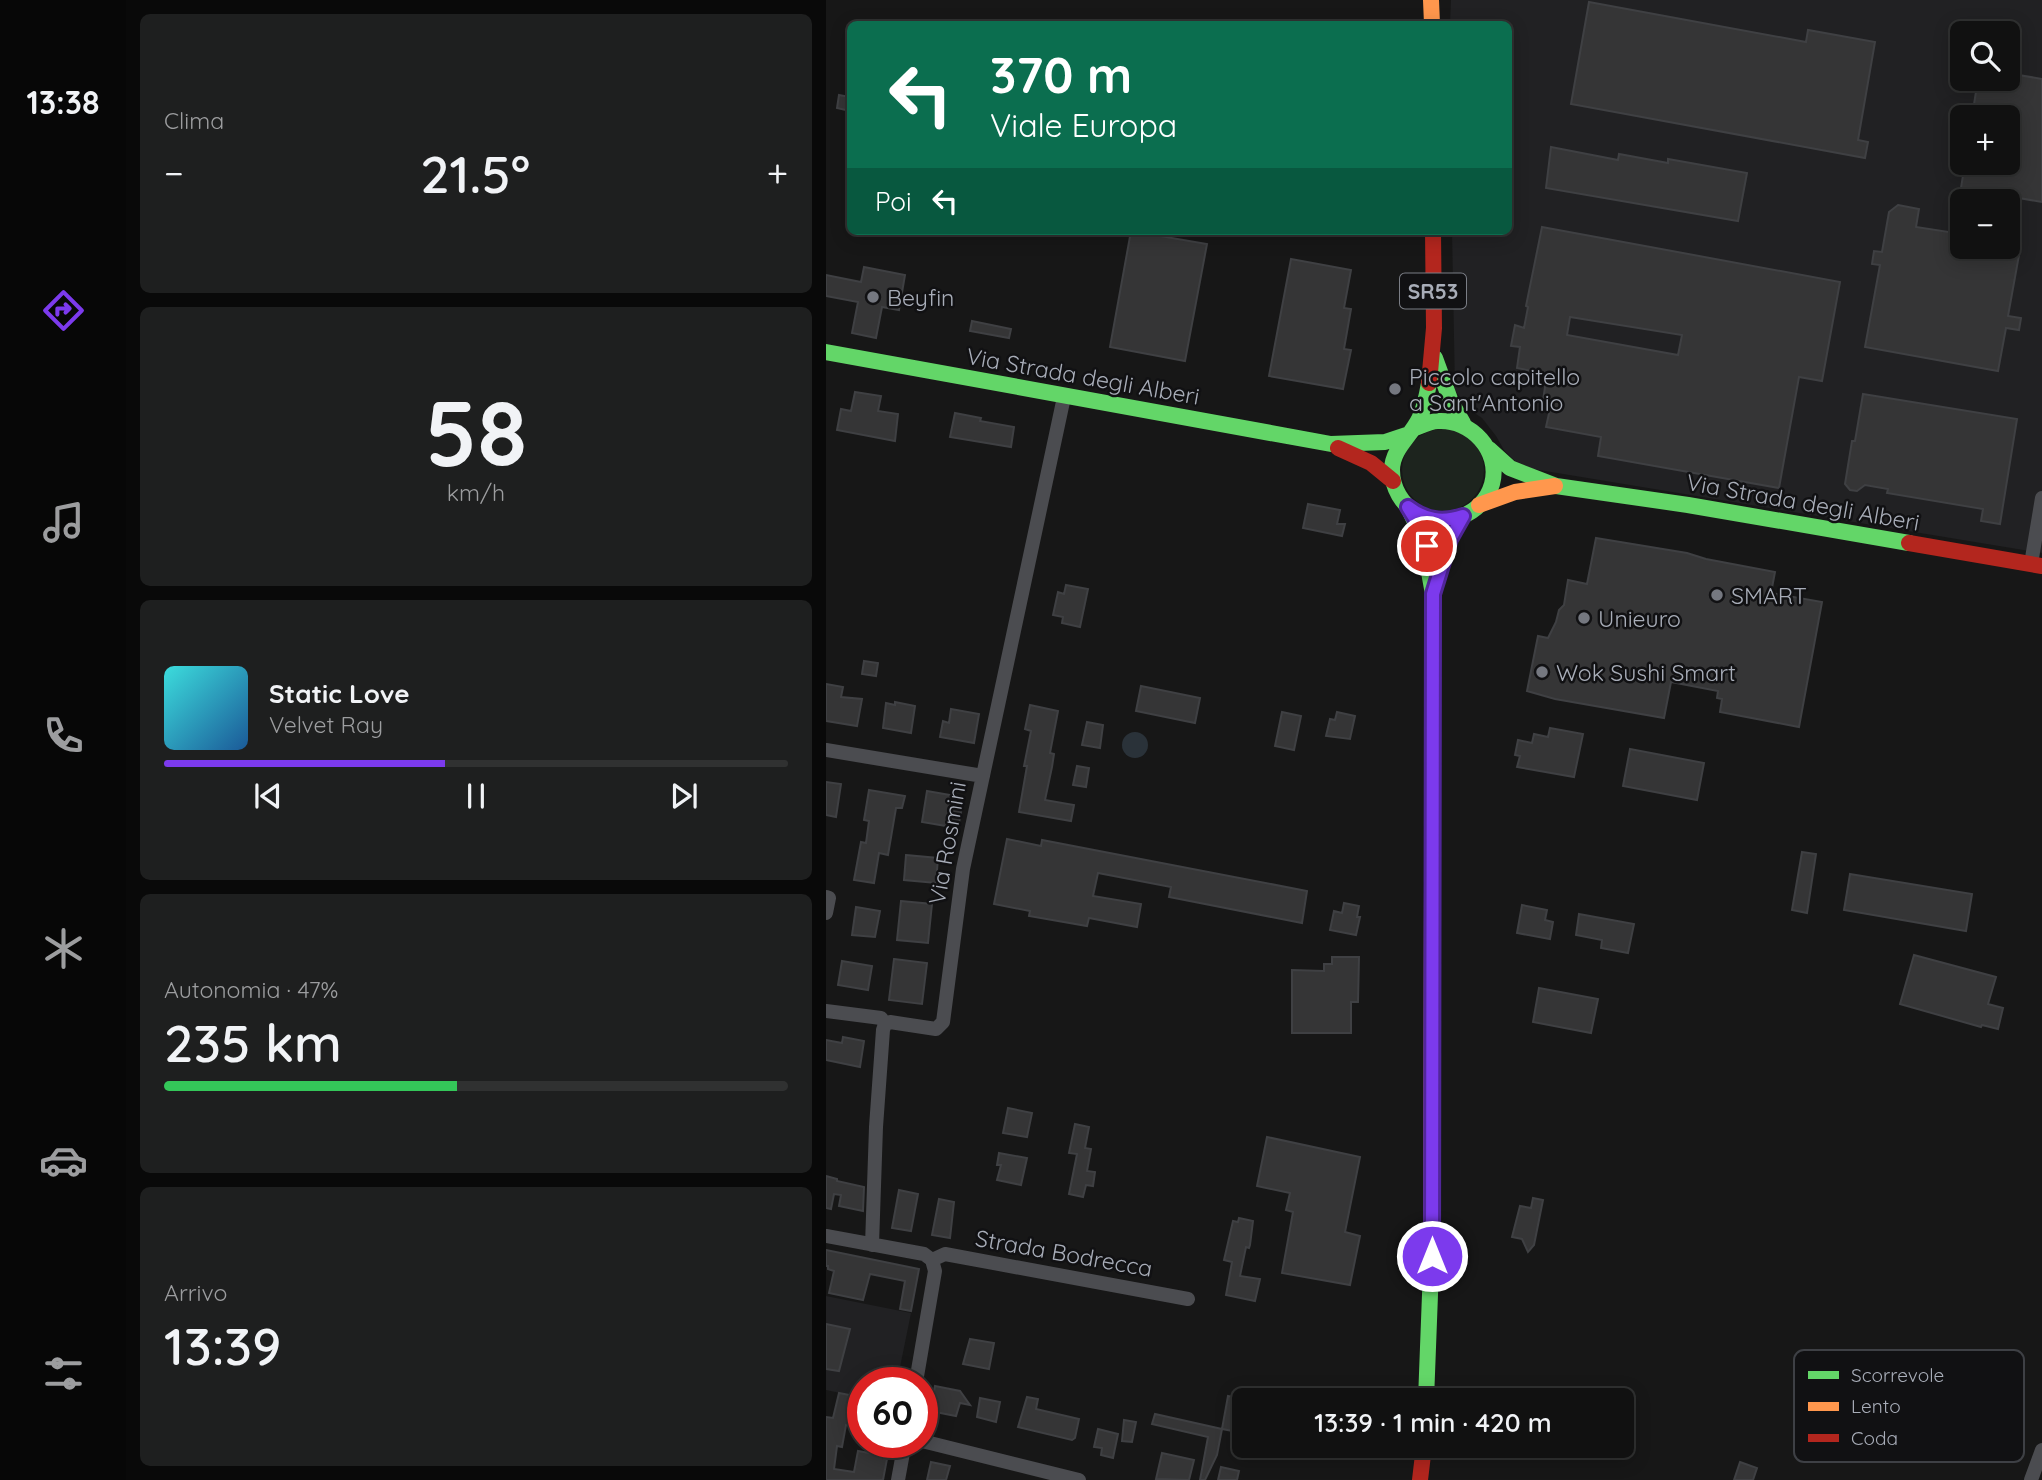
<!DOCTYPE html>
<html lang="it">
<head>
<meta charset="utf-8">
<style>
  :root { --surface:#111; --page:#1e1f1f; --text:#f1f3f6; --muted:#9c9d9f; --line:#303131; --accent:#7c3aed }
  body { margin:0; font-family:Quicksand,sans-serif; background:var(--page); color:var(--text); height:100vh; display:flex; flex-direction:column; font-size:26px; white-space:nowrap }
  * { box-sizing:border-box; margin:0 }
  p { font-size:23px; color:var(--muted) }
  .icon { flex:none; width:38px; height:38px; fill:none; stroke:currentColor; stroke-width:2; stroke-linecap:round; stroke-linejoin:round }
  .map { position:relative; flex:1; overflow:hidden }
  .details { display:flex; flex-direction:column; gap:14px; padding:14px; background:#090909; width:700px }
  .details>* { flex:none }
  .guide { position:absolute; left:21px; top:21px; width:665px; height:214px; border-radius:10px; box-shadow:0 4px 18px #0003,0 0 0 2px var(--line); background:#0b6e4f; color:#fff; overflow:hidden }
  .controls { position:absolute; left:1124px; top:21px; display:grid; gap:14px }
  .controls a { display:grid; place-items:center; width:70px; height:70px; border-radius:10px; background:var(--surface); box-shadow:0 4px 18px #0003,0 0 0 2px var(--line); font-size:35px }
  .speed { position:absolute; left:21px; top:1367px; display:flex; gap:14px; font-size:35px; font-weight:700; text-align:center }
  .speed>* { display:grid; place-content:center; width:91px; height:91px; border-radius:50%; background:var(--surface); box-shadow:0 4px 18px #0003,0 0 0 2px var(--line); line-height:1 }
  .speed .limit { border:10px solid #d22; background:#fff; color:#111 }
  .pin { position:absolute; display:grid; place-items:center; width:60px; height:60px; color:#fff; margin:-30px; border:4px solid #fff; border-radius:50%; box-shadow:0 2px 7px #0007 }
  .me { position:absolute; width:77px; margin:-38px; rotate:0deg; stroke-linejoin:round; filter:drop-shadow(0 0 5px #0008) }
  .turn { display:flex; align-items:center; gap:24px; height:147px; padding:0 28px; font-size:32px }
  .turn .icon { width:91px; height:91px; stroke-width:2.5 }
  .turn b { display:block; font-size:49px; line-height:60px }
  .then { display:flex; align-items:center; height:66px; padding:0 28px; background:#0003; gap:14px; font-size:26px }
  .big { font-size:52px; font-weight:600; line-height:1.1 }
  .details .card { flex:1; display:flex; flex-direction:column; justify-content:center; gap:10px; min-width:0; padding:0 24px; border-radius:10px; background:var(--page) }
  .details .dial { align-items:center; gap:0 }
  .dial b { font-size:91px; line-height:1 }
  .song { display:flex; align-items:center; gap:21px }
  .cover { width:84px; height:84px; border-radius:10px; background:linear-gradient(135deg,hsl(180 70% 55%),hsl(210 70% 35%)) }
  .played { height:7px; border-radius:4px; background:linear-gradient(90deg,var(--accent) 45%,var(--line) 45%) }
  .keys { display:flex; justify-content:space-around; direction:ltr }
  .heat { display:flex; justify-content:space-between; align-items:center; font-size:38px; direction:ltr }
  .charge { height:10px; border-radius:5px; background:linear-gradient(90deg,#34c759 47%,var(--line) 0) }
  .trip { position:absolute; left:406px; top:1388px; width:402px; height:70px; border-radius:10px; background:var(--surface); box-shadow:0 4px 18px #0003,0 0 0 2px var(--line); font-weight:600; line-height:70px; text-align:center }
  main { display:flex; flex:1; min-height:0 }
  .tab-bar { display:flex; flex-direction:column; width:126px; justify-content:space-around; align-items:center; background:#070707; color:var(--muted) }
  .tab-bar .icon { width:49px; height:49px }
  .tab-bar .on { color:var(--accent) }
  .tab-bar b { font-size:32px; color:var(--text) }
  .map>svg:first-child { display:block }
  .built { fill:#212123; fill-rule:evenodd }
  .green { fill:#1d241e }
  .water { fill:#2a3239 }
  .building { fill:#353536; stroke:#3f4043; stroke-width:2; fill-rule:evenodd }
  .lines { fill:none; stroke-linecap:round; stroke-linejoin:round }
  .street { stroke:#4b4c50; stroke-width:14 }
  .fast { stroke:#63d668; stroke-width:16 }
  .slow { stroke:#ff974d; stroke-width:16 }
  .jam { stroke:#b3261e; stroke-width:16 }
  .route-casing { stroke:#51269a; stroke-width:18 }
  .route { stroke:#7c3aed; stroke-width:12 }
  .poi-dot { fill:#757880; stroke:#111113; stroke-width:2.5 }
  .labels { text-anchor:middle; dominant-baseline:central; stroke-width:5; stroke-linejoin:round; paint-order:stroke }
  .shield { fill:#111113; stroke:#7b7e86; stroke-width:2 }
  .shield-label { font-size:21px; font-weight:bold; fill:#a8adb8 }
  .poi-label { font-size:23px; fill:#a8adb8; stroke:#111113; text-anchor:start }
  .street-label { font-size:23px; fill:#a8adb8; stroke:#111113 }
  .key { fill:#111113; stroke:#3e4045; stroke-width:2 }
  .key-label { font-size:19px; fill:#a8adb8 }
</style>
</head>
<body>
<main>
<nav class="tab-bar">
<b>13:38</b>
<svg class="icon on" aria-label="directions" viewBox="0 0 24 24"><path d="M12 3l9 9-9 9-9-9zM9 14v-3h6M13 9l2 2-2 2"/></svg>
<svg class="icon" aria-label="music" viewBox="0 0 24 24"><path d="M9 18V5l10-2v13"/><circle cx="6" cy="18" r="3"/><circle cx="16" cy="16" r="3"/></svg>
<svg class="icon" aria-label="phone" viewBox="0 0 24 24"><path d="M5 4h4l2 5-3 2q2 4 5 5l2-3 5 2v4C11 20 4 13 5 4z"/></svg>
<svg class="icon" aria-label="climate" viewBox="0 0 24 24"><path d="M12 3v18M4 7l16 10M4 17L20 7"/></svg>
<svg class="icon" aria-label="car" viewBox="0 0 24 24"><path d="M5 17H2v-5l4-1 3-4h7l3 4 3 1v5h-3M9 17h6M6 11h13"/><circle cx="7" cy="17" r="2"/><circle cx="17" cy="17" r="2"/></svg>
<svg class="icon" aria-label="filters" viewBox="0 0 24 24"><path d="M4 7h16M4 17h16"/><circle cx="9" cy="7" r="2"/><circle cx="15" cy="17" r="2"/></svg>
</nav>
<section class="details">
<div class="card"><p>Clima</p>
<div class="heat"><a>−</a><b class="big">21.5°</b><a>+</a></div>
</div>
<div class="card dial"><b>58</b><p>km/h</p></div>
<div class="card">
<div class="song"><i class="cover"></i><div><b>Static Love</b><p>Velvet Ray</p></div></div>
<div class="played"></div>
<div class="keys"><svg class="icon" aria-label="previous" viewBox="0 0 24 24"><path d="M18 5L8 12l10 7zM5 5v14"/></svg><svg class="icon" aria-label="pause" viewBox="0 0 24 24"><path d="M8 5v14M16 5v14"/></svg><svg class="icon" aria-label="next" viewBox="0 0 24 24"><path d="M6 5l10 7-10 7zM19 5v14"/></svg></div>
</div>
<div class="card"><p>Autonomia · 47%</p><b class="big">235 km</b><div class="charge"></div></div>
<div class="card"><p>Arrivo</p><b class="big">13:39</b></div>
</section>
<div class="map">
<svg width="1216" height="1480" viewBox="0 0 1216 1480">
  <rect width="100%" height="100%" fill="#171717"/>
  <!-- built -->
  <path class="built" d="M625,0H1216V553L707,469L689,461L678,450L670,436L656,418L641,408L629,390L626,231H682V24H624ZM1136,33H1181V79H1136ZM1136,117H1181V163H1136ZM1136,201H1181V247H1136Z
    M0,1296L85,1313L71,1382H37V1398L0,1390Z"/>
  <!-- green -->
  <path class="green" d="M576 470a41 41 0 1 1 82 0a41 41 0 1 1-82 0Z"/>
  <!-- water -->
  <path class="water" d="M296 745a13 13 0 1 1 26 0a13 13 0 1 1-26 0Z"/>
  <!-- building -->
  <path class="building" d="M763,2L980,42L982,30L1049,42L1032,140L1042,142L1039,158L745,104Z
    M1181,73L1216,79V202L1135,188L1139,163H1181V117H1146L1152,79H1181Z
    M13,95L24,97V111L11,108Z
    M725,147L792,160L793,154L842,163V159L921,173L912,221L720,188Z
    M1072,205L1093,209L1090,227L1136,234V247H1181V242L1195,244L1182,316L1195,318L1193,330L1180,328L1172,371L1039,347L1054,265L1046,264L1048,251L1056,252L1063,212Z
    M716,227L1014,282L996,381L973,377L953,488L772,456L775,437L720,427L724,409L716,407L721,374L691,368L694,347L685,346L689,325L698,328L702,307L700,306ZM744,317L856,335L852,355L741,335Z
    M305,231L381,244L359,361L284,347Z
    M465,259L525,270L518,308L525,309L518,349L525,350L517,389L443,376Z
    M38,267L79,275L73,310L56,307L50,338L26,333L32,302L0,296V275L35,282Z
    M146,321L185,329L183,338L144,331Z
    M29,392L55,396L52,411L72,414L69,441L11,430L15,409L25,411Z
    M1037,394L1191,419L1174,524L1155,521L1157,509L1061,493L1062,489L1039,485L1031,491L1024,490L1019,484L1026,441H1029Z
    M129,413L155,418L154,421L188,427L185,447L124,437Z
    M482,504L514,510L511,524H519L516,536L477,528Z
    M770,538L861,553L880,559L949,572L945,593L996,602L973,727L894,712L896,699L891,698L892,691L845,682L838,718L729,699L701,691L712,636L722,638L730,622L733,610L738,605L742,580L761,584Z
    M240,585L262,589L254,627L236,623L237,617L227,615L232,592L238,594Z
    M38,661L52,663L50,676L36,674Z
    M0,684L17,687L15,697L36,699L31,726L0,721Z
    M315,686L374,698L369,723L310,711Z
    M69,702L89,706L85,733L57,728L60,703L69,705Z
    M204,705L232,711L224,753L228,754L226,767L219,800L248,805L245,821L193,812L201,766H198L205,731L199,729Z
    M125,709L153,714L148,743L114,737L117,721L123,723Z
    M456,712L475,716L468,750L449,746Z
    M511,712L529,716L524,739L500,736L504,719L509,720Z
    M261,722L277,725L274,748L256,745Z
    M724,728L757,734L748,777L691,767L694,756L689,755L692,740L706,743L708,734L722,737Z
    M804,749L878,763L871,800L797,786Z
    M251,766L263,768L260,787L247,785Z
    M0,782L15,784L10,817L0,815Z
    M43,790L79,796L76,808H70L62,855L53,853L48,883L28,880L35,842L40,843L43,821L38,820Z
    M101,791L130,796L129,800L137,801L132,828L96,822Z
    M181,839L215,846L216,840L481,891L476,923L343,897L345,887L272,873L267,896L315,904L311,927L263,918L261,926L203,916L204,911L168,904Z
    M976,852L990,854L981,913L966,910Z
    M80,855L112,858L110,883L78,880Z
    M1024,874L1146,894L1140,931L1018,910Z
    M75,901L106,904L102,943L71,940Z
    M518,903L533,906L531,917H534L530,935L504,930L508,911L516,913Z
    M696,905L721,910L719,920L727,922L724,939L691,933Z
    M30,907L54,911L49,937L26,935Z
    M753,914L808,924L802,953L775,948L776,940L750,935Z
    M1088,955L1170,977L1162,1004L1177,1008L1172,1029L1156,1025L1155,1027L1074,1004Z
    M506,957H533L532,1002H525V1033H466V970L498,971V964H506Z
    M68,959L101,963L96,1004L63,1000Z
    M16,961L46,966L42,990L12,985Z
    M713,988L772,999L765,1033L707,1022Z
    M17,1037L38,1041L34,1067L0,1060V1040L16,1043Z
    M182,1108L206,1113L201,1137L177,1133Z
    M249,1124L263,1127L259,1148L265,1149L261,1171L269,1172L267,1186L260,1185L257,1197L243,1194L251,1154L243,1153Z
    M441,1137L534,1157L519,1232L534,1236L524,1285L456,1273L467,1212L460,1210L464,1193L431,1186Z
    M173,1153L201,1158L195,1185L171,1180L175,1165H171Z
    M0,1176L11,1179V1181L38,1187L37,1211L13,1206L15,1195L8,1194L5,1209L0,1208Z
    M73,1190L92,1194L85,1231L66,1228Z
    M707,1198L717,1200L708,1245L702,1252L696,1239L686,1237L694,1206L705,1208Z
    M113,1199L128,1202L124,1238L106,1235Z
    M413,1218L427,1221L424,1245L423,1248L420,1247L414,1276L434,1279L429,1301L400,1295L406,1262L398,1260L407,1221L412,1222Z
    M0,1250L93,1269L85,1311L74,1309L79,1281L44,1274L37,1300L3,1293L8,1271L2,1269V1266H0Z
    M0,1324L24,1329L13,1371L0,1369Z
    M144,1339L168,1343L163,1369L137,1364Z
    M109,1386L134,1391L144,1405L134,1403L130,1416L104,1411Z
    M13,1393L34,1397L33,1400L37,1401V1428L20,1425L16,1447L11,1446L8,1469L28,1472L32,1451L54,1455L53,1457L61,1459L57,1480H0V1417L7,1418Z
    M402,1396L418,1399L412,1432L396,1429L391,1455L379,1480H374L382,1437L326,1424L329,1414L396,1429Z
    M201,1397L212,1399L210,1409L253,1419L249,1438L246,1440L192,1427Z
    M154,1398L174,1402L170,1422L151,1417Z
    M298,1420L310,1422L306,1442L296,1441Z
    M272,1429L292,1434L287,1458L275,1455L276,1448L268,1447Z
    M336,1453L368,1460L363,1480L330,1479Z
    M105,1462L124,1466L120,1480H101Z
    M914,1462L931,1468L927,1480H908Z
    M395,1467L413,1471L411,1480H392Z"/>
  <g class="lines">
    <!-- street -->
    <path class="street" d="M1205,564L1216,498
      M0,750L157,776
      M0,897L3,898L0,913
      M0,1011L55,1018L59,1024
      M0,1236L98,1254L106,1260L109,1271L90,1382
      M46,1245L50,1127L57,1030L59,1024L64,1022L110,1029L117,1022L137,869L238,397
      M106,1260L119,1254L362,1299
      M96,1441L253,1480
      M72,1480L79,1442
      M1205,1480L1216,1450"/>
    <!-- fast -->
    <path class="fast" d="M0,352L505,444L559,442L580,435
      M609,358L625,402L637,423
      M587,429C595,426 604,421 612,421C645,419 675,451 666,484C657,515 619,529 592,514C576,505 566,488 566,470C566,449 585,436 593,419C599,407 601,395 603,383
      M663,449L684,468L730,486L862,505L1083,543
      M582,507L597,539L607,594L606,890
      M600,1400L605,1268"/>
    <!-- slow -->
    <path class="slow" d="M605,0L606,24
      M653,505L689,492L729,486
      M610,585L624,539L637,516
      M605,1268L606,890"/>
    <!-- jam -->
    <path class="jam" d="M603,383L608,328L607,231
      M512,448L545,463L567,481
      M1083,543L1216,566
      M594,1480L598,1446"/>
  </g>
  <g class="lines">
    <defs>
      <path id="route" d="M601,546L595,528L582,507C599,520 616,523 637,516L624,539L607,594L606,1256"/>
    </defs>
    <!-- route casing -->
    <use href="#route" class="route-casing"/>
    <!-- route -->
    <use href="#route" class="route"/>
  </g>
  <!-- markers -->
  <g class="poi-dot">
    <circle cx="47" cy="297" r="7"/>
    <circle cx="569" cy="389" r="7"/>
    <circle cx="891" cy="595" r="7"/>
    <circle cx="758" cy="618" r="7"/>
    <circle cx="716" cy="672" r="7"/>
  </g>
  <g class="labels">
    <!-- shield labels -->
    <rect class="shield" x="574" y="273.5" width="66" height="35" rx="5"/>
    <g class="shield-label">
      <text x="607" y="291">SR53</text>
    </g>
    <!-- poi labels -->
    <g class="poi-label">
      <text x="61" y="297">Beyfin</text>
      <text x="583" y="376">Piccolo capitello<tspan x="583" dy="26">a Sant'Antonio</tspan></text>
      <text x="905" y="595">SMART</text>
      <text x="772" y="618">Unieuro</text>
      <text x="730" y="672">Wok Sushi Smart</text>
    </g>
    <!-- street labels -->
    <g class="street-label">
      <text transform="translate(257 376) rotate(10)">Via Strada degli Alberi</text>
      <text transform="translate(977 502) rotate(10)">Via Strada degli Alberi</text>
      <text transform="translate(121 843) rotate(-80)">Via Rosmini</text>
      <text transform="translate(238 1253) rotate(10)">Strada Bodrecca</text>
    </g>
  </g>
  <!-- legend -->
  <rect x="968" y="1350" width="230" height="112" rx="10" class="key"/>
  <rect x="982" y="1371" width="31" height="8" fill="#63d668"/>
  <rect x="982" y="1402" width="31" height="9" fill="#ff974d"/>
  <rect x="982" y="1434" width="31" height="8" fill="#b3261e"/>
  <g class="key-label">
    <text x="1025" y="1382">Scorrevole</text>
    <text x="1025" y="1413">Lento</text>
    <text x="1025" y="1445">Coda</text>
  </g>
</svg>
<div class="controls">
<a><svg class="icon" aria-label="search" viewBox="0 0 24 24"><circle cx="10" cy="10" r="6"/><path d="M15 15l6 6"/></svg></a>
<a>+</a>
<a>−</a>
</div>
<div class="speed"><div class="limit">60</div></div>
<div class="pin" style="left:601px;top:546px;background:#d93025"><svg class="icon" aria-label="arrive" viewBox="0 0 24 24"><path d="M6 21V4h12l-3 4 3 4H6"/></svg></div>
<svg class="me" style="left:606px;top:1256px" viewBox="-20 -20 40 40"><circle r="17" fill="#7c3aed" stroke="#fff" stroke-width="3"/><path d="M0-11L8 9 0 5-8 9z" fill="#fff"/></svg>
<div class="trip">13:39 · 1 min · 420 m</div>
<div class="guide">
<div class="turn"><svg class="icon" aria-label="left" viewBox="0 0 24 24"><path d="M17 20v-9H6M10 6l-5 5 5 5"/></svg><div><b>370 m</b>Viale Europa</div></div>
<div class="then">Poi<svg class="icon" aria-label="left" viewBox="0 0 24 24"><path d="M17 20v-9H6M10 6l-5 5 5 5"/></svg></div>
</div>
</div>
</main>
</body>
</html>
